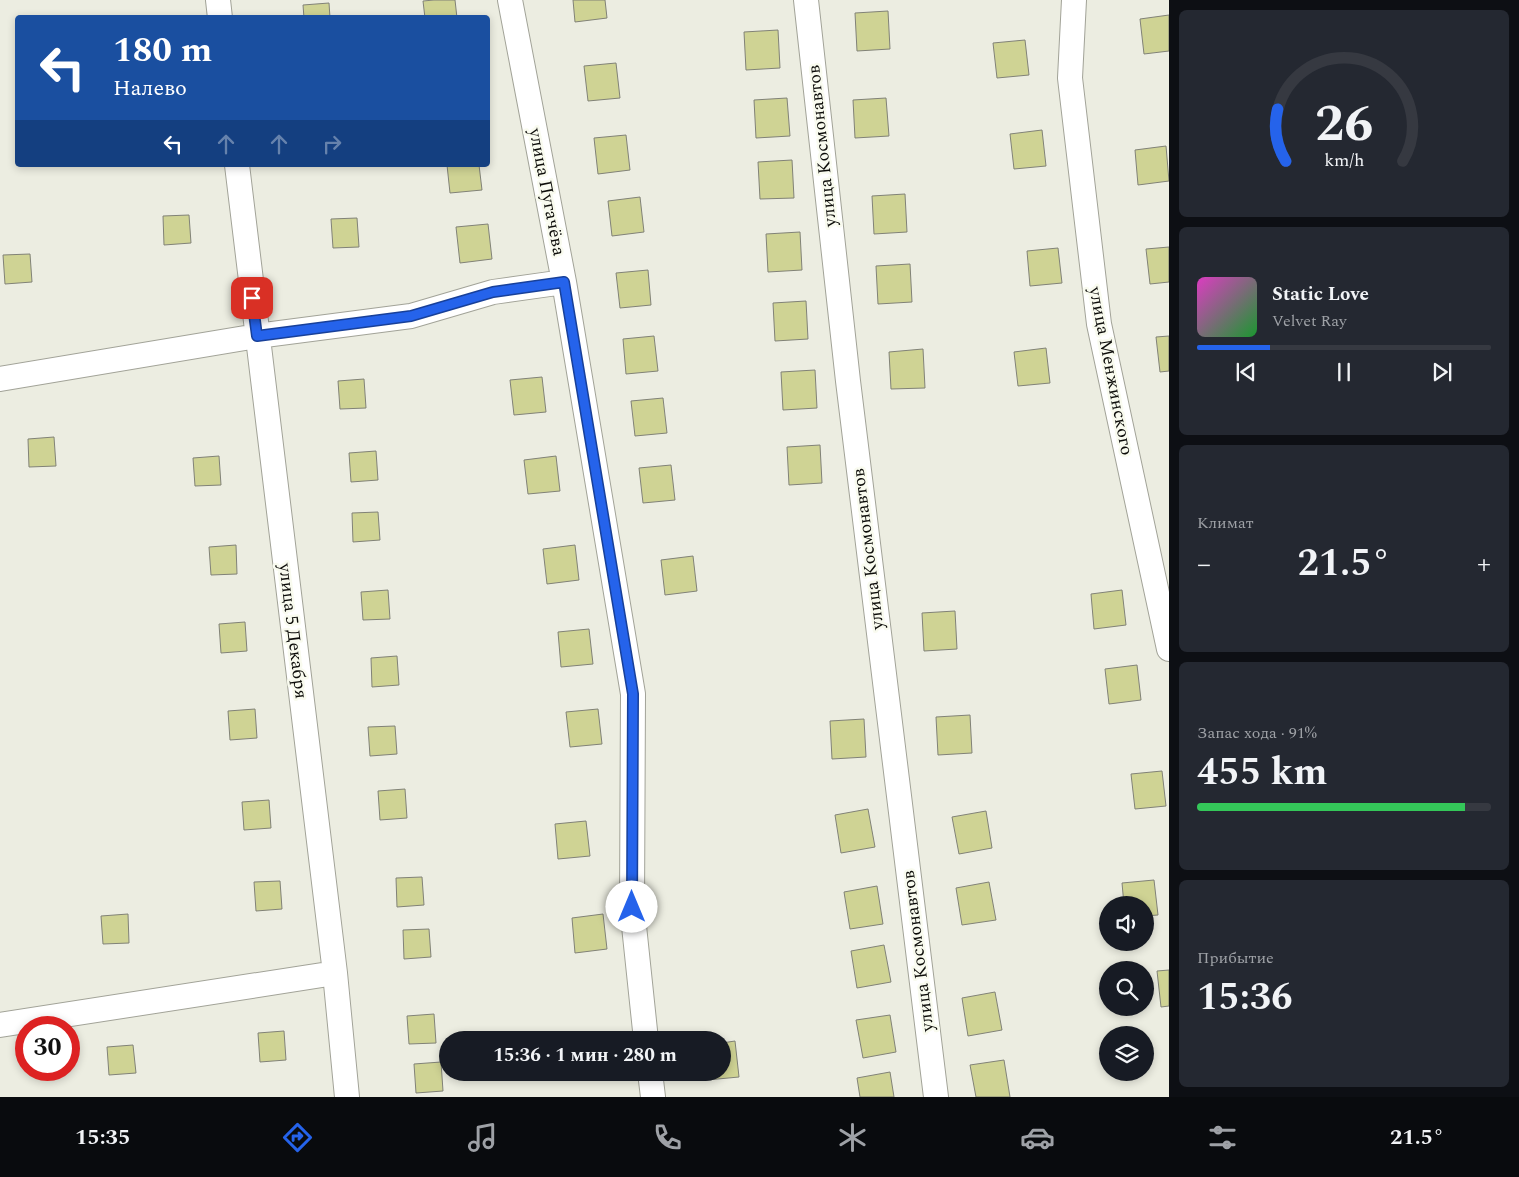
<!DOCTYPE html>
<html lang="ru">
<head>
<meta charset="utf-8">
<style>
  :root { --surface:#171b24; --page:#242831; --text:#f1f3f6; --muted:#9ea1a6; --line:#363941; --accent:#2563eb }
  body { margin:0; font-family:Spectral,serif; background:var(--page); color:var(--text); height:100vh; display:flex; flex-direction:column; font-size:19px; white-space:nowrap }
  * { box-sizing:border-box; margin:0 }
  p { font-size:16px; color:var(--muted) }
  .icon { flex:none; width:28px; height:28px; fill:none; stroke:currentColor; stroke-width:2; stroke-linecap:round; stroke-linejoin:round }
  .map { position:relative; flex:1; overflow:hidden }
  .drawer { display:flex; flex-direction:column; gap:10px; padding:10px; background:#0d0f14; width:350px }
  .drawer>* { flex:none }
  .banner { position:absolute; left:15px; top:15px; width:475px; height:152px; border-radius:5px; box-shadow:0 2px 8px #0003; background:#1a4fa0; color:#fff; overflow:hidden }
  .controls { position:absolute; left:1099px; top:896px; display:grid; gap:10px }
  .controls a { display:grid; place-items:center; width:55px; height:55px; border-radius:50%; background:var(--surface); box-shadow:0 2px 8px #0003; font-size:25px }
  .speed { position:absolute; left:15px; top:1016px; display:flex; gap:10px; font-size:25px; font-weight:700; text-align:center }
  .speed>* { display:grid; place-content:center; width:65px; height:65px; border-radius:50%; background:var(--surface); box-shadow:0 2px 8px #0003; line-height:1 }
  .speed .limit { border:8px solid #d22; background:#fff; color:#111 }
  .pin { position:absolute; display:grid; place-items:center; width:42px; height:42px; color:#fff; margin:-21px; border-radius:10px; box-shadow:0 2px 8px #0006 }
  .me { position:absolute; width:55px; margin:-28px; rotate:0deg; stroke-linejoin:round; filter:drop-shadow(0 0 4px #0008) }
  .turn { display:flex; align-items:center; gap:18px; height:105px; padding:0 15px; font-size:22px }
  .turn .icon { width:65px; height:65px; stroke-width:2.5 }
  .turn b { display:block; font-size:35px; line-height:42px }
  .lanes { display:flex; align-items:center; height:48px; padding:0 15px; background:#0003; justify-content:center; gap:25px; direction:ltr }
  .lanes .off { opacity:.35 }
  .big { font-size:38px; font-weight:700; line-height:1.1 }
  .drawer .tile { flex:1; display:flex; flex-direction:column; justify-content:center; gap:8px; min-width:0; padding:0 18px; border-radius:8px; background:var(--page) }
  .drawer .dial { align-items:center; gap:0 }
  .dial svg { height:130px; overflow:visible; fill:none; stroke:var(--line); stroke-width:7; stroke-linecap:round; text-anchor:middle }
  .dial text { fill:var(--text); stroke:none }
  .song { display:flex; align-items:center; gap:15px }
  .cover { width:60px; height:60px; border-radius:8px; background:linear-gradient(135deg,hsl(310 70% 55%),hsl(130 70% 35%)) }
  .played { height:5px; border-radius:2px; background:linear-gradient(90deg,var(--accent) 25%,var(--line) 25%) }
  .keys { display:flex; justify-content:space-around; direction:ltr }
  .heat { display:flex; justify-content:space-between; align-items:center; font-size:28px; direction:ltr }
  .charge { height:8px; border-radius:4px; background:linear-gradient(90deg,#34c759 91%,var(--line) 0) }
  .trip { position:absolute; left:439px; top:1031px; width:292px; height:50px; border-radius:25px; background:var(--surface); box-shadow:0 2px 8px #0003; font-weight:700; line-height:50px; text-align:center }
  .menu { display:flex; height:80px; justify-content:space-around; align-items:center; background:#090b0e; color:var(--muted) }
  .menu .icon { width:35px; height:35px }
  .menu .current { color:var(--accent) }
  .menu b { font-size:22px; color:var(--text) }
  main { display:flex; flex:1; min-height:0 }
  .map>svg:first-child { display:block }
  .building { fill:#cfd394; stroke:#818277 }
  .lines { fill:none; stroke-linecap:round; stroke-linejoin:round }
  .street-casing { stroke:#a2a398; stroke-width:26 }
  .street { stroke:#fff; stroke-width:24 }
  .route-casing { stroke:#184099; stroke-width:12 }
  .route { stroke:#2563eb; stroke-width:9 }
  .labels { text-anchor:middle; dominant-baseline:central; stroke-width:5; stroke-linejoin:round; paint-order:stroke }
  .street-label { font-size:18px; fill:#0c0c09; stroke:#f9fbef }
</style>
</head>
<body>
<main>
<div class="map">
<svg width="1169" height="1097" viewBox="0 0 1169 1097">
  <rect width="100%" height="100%" fill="#ecede1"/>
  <!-- building -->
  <path class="building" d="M434,0H455L457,18H425L423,1Z
    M573,0H605L607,18L575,22Z
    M329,3L330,18H304L303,5Z
    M888,11L890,49L857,51L855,13Z
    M1169,15V51L1144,54L1140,19Z
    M778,30L780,68L746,70L744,32Z
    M1025,40L1029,75L997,78L993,43Z
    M616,63L620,98L588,101L584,66Z
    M787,98L790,136L756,138L754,100Z
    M886,98L889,136L855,138L853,100Z
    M1042,130L1046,166L1014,169L1010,134Z
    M626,135L630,170L598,174L594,138Z
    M1166,146L1169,181L1138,185L1135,150Z
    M792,160L794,198L760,199L758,162Z
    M447,165H479L482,190L450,193Z
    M905,194L907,232L874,234L872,196Z
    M640,197L644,232L612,236L608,201Z
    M189,215L191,243L164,245L163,216Z
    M357,218L359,247L333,248L331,219Z
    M488,224L492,259L460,263L456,227Z
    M800,232L802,270L768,272L766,234Z
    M1169,247V282L1150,284L1146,249Z
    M1058,248L1062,283L1030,286L1027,251Z
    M30,254L32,282L5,284L3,255Z
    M910,264L912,302L878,304L876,266Z
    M648,270L651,305L620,308L616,273Z
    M806,301L808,339L775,341L773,303Z
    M654,336L658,371L626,374L623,339Z
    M1169,336V371L1160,372L1156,337Z
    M1046,348L1050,383L1018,386L1014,352Z
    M923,349L925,388L891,389L889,352Z
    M815,370L817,408L783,410L781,372Z
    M542,377L546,412L514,415L510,380Z
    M364,379L366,408L340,409L338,381Z
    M663,398L667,433L635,436L631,401Z
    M54,437L56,466L29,467L28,439Z
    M820,445L822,483L789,485L787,447Z
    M376,451L378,480L351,482L349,453Z
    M219,456L221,485L195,486L193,458Z
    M556,456L560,491L528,494L524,460Z
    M671,465L675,500L643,503L639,468Z
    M378,512L380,540L353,542L352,513Z
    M236,545L237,574L211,575L209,547Z
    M575,545L579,580L547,584L543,549Z
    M693,556L697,591L665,595L661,560Z
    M388,590L390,619L363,620L361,592Z
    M1122,590L1126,625L1094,629L1091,594Z
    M955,611L957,649L924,651L922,613Z
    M245,622L247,651L221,653L219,624Z
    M589,629L593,664L561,667L558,632Z
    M397,656L399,685L372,687L371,658Z
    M1137,665L1141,700L1109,704L1105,669Z
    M255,709L257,738L230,740L228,711Z
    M598,709L602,744L570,747L566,712Z
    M970,715L972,753L938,755L936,717Z
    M864,719L866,757L832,759L830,721Z
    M395,726L397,754L370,756L368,727Z
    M1162,771L1166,806L1135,809L1131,774Z
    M405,789L407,818L380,820L378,791Z
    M269,800L271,828L244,830L242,802Z
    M868,809L875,847L841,853L835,815Z
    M986,811L992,848L959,854L952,817Z
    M586,821L590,856L558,859L555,824Z
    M422,877L424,905L397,907L396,878Z
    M1154,880L1158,915L1145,916V905H1124L1122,883Z
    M280,881L282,909L256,911L254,882Z
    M989,882L996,920L962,925L956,888Z
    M877,886L883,924L850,929L844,892Z
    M128,914L129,943L103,944L101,916Z
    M603,914L607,949L575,953L572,918Z
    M429,929L431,957L404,959L403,930Z
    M884,945L891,982L857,988L851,951Z
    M1169,970V1006L1161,1007L1157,971Z
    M995,992L1002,1030L968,1036L962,998Z
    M434,1014L436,1043L409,1044L407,1016Z
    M890,1015L896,1052L863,1058L856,1020Z
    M284,1031L286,1060L260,1062L258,1033Z
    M735,1041L739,1077L707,1080V1072H722V1043Z
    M133,1045L136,1073L109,1075L107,1047Z
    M1004,1060L1010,1097H976L970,1065Z
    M441,1062L443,1091L416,1093L414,1064Z
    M890,1072L894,1097H860L857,1078Z"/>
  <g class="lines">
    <defs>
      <path id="street" d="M218,0L220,18
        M510,0L564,282L633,694L632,907L646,1040
        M806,0L848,381L936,1097
        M1074,0L1070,78L1099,324L1169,649
        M237,165L335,973L347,1097
        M0,379L257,336L411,316L493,292L564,282
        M0,1025L335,973
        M650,1072L653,1097"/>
    </defs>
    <!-- street casing -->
    <use href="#street" class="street-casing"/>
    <!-- street -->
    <use href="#street" class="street"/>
  </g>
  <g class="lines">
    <defs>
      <path id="route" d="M252,298L257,336L411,316L493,292L564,282L633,694L632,907"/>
    </defs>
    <!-- route casing -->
    <use href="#route" class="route-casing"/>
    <!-- route -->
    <use href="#route" class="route"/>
  </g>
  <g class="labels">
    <!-- street labels -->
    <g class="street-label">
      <text transform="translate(822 146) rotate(-96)">улица Космонавтов</text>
      <text transform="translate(547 192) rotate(79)">улица Пугачёва</text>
      <text transform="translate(1111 371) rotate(79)">улица Менжинского</text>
      <text transform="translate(868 549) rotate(-97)">улица Космонавтов</text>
      <text transform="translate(293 631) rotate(83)">улица 5 Декабря</text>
      <text transform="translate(918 951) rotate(-97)">улица Космонавтов</text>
    </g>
  </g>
</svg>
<div class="controls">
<a><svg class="icon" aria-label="sound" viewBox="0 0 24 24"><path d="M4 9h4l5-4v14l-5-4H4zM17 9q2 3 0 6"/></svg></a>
<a><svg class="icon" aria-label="search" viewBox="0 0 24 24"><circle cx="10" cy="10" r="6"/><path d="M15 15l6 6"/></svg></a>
<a><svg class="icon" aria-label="layers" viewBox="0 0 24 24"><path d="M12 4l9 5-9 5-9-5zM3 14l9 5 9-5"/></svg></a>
</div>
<div class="speed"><div class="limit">30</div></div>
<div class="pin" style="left:252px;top:298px;background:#d93025"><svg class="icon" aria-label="arrive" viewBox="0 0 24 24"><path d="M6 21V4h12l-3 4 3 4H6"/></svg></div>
<svg class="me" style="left:632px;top:907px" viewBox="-20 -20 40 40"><circle r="19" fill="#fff"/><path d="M0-13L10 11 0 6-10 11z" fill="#2563eb"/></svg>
<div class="trip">15:36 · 1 мин · 280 m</div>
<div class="banner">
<div class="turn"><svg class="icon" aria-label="left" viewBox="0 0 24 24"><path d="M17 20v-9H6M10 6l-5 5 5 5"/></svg><div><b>180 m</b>Налево</div></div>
<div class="lanes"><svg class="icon" aria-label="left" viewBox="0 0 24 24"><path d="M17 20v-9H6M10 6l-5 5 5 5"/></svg><svg class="icon off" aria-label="ahead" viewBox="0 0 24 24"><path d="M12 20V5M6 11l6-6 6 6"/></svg><svg class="icon off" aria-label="ahead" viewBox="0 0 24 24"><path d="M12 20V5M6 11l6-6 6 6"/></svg><svg class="icon off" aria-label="right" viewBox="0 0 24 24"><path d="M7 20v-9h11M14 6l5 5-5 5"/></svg></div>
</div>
</div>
<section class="drawer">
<div class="tile dial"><svg viewBox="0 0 100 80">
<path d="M14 69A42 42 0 1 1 86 69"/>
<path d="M14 69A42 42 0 0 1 9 37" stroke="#2563eb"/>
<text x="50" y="56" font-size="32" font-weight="700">26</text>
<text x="50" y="72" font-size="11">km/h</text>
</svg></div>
<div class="tile">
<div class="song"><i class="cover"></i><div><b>Static Love</b><p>Velvet Ray</p></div></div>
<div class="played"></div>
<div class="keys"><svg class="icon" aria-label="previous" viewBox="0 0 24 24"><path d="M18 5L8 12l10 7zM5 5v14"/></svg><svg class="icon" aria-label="pause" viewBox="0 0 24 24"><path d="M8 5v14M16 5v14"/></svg><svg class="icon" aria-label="next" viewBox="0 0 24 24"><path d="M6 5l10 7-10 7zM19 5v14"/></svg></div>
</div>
<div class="tile"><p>Климат</p>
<div class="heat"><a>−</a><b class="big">21.5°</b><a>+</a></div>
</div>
<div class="tile"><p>Запас хода · 91%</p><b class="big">455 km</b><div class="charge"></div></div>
<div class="tile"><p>Прибытие</p><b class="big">15:36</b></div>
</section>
</main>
<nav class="menu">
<b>15:35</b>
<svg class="icon current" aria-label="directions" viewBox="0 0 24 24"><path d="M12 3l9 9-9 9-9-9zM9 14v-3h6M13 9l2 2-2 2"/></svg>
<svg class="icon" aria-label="music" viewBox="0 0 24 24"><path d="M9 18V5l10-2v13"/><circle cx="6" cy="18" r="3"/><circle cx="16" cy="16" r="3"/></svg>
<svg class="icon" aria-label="phone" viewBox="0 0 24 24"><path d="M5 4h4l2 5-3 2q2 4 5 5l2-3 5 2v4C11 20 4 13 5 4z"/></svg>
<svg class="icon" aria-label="climate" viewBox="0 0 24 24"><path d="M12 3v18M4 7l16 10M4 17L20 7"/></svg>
<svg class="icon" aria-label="car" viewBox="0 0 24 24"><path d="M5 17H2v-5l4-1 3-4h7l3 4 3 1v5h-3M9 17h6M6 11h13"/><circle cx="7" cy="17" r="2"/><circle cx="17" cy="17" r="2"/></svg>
<svg class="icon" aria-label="filters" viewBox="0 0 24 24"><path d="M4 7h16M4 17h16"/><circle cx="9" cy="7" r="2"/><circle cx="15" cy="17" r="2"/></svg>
<b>21.5°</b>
</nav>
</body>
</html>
